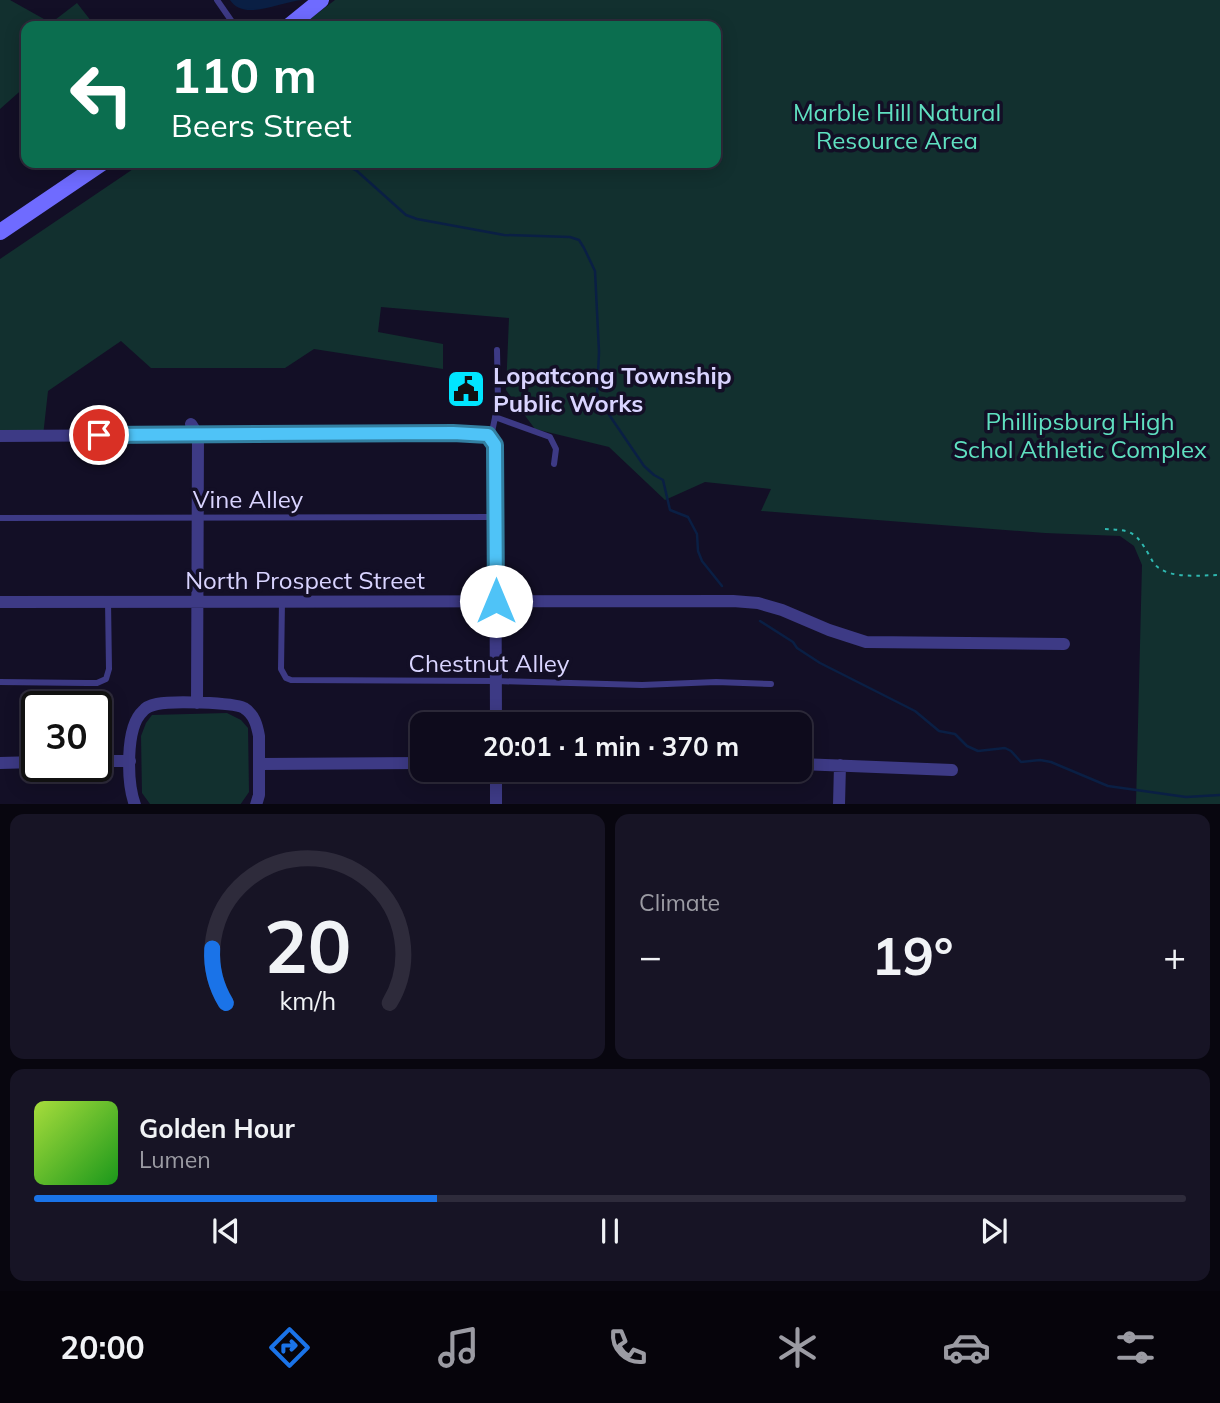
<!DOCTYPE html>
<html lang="en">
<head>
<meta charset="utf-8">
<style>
  :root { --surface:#0e0b1c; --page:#171425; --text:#f1f3f6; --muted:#9b9ba3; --line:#2e2b3b; --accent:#1a73e8 }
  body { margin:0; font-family:Mulish,sans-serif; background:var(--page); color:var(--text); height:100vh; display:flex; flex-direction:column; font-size:26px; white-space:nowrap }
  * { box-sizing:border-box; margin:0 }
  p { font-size:23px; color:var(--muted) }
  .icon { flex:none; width:38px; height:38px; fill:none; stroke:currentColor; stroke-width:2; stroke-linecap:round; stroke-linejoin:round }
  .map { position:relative; height:804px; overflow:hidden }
  .side { display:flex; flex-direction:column; gap:10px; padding:10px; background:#08060f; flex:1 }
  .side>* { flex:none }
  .guide { position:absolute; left:21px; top:21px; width:700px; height:147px; border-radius:14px; box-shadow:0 4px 18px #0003,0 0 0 2px var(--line); background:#0b6e4f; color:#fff; overflow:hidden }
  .speed { position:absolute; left:21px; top:691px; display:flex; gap:14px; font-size:35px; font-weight:700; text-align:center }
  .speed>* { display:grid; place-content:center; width:91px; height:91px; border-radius:50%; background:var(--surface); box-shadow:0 4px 18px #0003,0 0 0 2px var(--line); line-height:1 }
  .speed .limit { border:4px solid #111; border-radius:10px; background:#fff; color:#111 }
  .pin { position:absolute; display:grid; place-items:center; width:60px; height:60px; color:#fff; margin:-30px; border:4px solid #fff; border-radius:50%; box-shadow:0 2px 7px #0007 }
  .me { position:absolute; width:77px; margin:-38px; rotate:0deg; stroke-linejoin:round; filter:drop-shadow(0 0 5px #0008) }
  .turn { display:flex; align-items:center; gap:24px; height:147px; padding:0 35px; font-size:32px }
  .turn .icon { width:91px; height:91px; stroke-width:2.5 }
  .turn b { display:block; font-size:49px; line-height:60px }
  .big { font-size:52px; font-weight:700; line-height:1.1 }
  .side .tile { flex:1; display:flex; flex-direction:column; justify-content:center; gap:10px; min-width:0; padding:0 24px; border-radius:14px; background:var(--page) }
  .side .dial { align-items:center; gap:0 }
  .dial svg { height:182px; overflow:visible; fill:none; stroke:var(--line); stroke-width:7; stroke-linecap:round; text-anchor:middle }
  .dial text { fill:var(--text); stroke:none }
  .song { display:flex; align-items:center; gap:21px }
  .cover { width:84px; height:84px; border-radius:10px; background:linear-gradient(135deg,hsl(80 70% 55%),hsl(120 70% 35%)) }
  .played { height:7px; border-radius:4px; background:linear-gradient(90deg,var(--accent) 35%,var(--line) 35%) }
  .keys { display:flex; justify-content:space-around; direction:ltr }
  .heat { display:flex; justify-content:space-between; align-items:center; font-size:38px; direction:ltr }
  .side .tiles { flex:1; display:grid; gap:10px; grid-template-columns:1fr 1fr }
  .tile:last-child { grid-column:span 2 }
  .trip { position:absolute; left:410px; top:712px; width:402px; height:70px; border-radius:14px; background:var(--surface); box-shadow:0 4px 18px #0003,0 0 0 2px var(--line); font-weight:700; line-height:70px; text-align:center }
  .menu { display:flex; height:112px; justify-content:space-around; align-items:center; background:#06040b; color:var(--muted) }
  .menu .icon { width:49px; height:49px }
  .menu .active { color:var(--accent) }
  .menu b { font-size:32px; color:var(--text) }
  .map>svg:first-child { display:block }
  .green { fill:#12302f }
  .water { fill:#0a1f44 }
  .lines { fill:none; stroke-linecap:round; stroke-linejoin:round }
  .stream { stroke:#0a1f44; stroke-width:2.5 }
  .path { stroke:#2fb8b0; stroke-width:2; stroke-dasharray:3.5 5; stroke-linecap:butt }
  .lane { stroke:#3d3a85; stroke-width:6 }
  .street { stroke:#3d3a85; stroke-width:12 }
  .secondary { stroke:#6f6bff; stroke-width:16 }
  .route-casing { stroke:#337fa1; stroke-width:18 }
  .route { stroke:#4fc3f7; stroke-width:12 }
  .labels { text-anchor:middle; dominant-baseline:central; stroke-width:7; stroke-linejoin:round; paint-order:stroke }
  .park-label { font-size:24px; fill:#5fe0c0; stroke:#130f26 }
  .poi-label { font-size:24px; font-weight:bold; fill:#d9d4ff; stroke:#130f26; text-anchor:start }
  .street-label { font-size:24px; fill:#d9d4ff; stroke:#130f26 }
</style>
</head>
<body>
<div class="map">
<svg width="1220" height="805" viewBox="0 0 1220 805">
  <rect width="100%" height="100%" fill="#130f26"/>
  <!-- green -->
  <path class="green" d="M0,0H10L51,23L77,3L95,26H26V86L0,109Z
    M335,0H1220V804H1136L1142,565L1134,546L1120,536L1045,533L761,511L771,489L705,482L665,500L609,447L535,429L506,390L509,318L381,307L378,332L443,344V369L314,349L285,368H151L121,341L48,391L43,436L0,438V259L142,163H369L375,167L378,163H716V26H301Z
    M227,713L241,720L248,728L249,792L240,805L150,804L142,793L141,736L146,723L152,715Z"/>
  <!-- water -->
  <path class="water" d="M230,0H303C281,1 244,22 230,0Z"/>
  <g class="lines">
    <!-- stream -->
    <path class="stream" d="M341,163L357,171L406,215L417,219L504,235L570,237L579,240L584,248L595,271L599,352L597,397L644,466L654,475L663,480L670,510L688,517L697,534L698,551L702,561L722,586
      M760,621L793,642L797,648L820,663L915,711L939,731L955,734L967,746L978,751L1005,748L1011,751L1021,762L1040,760L1051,762L1108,786L1186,797L1220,795"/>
    <!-- path -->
    <path class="path" d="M1105,529C1132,530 1136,532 1149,555C1152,560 1154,565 1159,568C1174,579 1203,575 1220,575"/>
    <!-- lane -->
    <path class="lane" d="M217,0L235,26
      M495,417L550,437L556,449L554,464
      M491,437L498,403L497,350
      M0,518L495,517
      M282,601L281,669L286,678L291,680L496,681L642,685L716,682L771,684
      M0,682L87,683H97L106,679L109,669L108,601"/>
    <!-- street -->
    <path class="street" d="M191,424L198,435L197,703
      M0,436L479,433L488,435L495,445L496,724
      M0,602L733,601L758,603L782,610L829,630L866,642L1064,644
      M96,761H130
      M0,763L37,762
      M260,764L422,763
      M800,764L952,770
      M135,805C127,783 125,727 143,711C146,707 152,705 157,704C171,701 232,702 244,708C254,714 257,725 259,736V795L256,805
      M496,805V770
      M839,805L840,765"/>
    <!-- secondary -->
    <path class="secondary" d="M289,26L321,0
      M0,232L102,163"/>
  </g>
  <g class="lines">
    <defs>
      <path id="route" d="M99,435L453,433L488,435L495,445L496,601"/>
    </defs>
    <!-- route casing -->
    <use href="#route" class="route-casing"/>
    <!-- route -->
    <use href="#route" class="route"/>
  </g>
  <!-- icons -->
  <defs>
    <symbol id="civic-square" viewBox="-11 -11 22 22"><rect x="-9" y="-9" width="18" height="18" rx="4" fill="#00e5ff" stroke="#130f26"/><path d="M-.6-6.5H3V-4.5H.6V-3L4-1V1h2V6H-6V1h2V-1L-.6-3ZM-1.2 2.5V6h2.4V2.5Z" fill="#111"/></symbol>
  </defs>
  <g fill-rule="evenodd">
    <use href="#civic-square" x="444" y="367" width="44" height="44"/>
  </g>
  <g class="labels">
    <!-- park labels -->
    <g class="park-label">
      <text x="897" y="112">Marble Hill Natural<tspan x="897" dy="28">Resource Area</tspan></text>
      <text x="1080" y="421">Phillipsburg High<tspan x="1080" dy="28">Schol Athletic Complex</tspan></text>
    </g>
    <!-- poi labels -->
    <g class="poi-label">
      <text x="493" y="375">Lopatcong Township<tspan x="493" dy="28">Public Works</tspan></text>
    </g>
    <!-- street labels -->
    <g class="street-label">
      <text x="248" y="499">Vine Alley</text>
      <text x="305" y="580">North Prospect Street</text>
      <text x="489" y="663">Chestnut Alley</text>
    </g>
  </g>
</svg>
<div class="speed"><div class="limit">30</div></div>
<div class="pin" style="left:99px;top:435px;background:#d93025"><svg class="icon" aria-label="arrive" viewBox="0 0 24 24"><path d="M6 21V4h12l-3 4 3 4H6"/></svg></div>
<svg class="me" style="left:496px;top:601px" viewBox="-20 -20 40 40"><circle r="19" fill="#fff"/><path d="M0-13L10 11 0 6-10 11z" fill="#4fc3f7"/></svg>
<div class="trip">20:01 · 1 min · 370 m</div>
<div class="guide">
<div class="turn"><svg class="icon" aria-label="left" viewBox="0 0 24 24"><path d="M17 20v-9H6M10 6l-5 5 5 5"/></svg><div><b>110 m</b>Beers Street</div></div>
</div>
</div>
<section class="side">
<div class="tiles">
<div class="tile dial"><svg viewBox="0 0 100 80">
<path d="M14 69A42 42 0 1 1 86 69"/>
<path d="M14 69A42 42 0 0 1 8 45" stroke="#1a73e8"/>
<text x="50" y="56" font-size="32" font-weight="700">20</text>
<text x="50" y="72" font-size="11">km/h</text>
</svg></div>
<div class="tile"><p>Climate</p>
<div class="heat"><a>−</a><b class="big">19°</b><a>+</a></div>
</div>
<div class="tile">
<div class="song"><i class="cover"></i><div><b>Golden Hour</b><p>Lumen</p></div></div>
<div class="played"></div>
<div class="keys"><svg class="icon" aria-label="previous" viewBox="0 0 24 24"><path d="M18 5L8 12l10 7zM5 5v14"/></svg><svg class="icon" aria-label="pause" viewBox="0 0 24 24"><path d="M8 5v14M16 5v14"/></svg><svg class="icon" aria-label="next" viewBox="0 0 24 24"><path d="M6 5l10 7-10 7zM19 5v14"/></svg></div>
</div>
</div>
</section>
<nav class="menu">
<b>20:00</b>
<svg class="icon active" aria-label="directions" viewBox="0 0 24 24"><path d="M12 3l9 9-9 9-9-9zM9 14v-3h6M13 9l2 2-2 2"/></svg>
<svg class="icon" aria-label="music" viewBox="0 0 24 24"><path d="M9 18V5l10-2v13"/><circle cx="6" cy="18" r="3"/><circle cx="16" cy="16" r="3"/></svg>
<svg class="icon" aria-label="phone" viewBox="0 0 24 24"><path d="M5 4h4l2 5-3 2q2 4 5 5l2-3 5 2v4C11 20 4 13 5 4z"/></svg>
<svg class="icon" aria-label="climate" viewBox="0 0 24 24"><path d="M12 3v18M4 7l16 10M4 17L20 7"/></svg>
<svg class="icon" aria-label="car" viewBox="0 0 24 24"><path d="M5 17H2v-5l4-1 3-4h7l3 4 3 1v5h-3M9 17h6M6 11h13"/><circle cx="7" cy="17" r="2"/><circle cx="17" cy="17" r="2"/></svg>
<svg class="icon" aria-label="filters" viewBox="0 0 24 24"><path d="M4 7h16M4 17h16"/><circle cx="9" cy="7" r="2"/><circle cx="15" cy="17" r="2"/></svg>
</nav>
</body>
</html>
